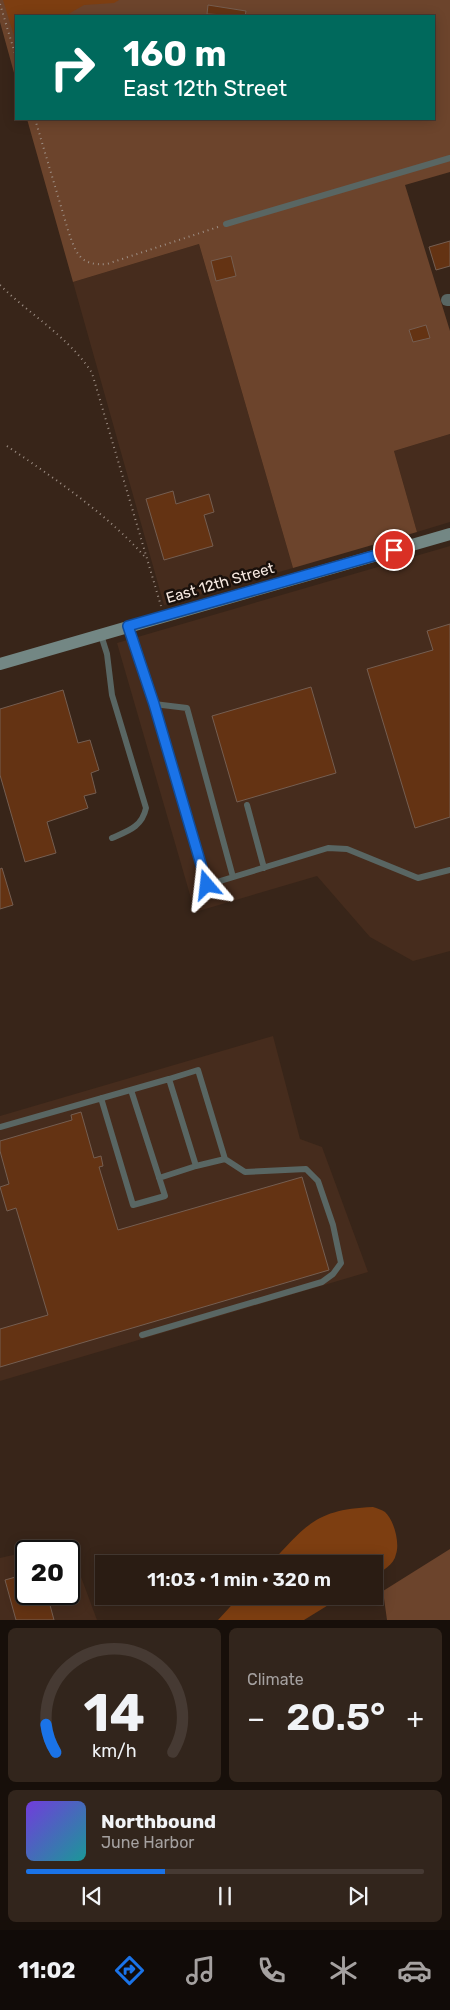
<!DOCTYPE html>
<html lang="en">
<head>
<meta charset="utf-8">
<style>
  :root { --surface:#2a1c13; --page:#32251c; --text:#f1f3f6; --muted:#a5a1a0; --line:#463a33; --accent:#1a73e8 }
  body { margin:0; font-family:Rubik,sans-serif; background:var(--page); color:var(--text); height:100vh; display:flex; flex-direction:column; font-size:19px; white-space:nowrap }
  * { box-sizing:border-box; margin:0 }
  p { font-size:16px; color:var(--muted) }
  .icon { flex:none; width:28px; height:28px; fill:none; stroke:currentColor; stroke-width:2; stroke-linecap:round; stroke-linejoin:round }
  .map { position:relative; height:1620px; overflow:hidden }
  .drawer { display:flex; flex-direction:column; gap:8px; padding:8px; background:#170f0a; flex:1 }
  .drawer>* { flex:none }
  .guide { position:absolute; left:15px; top:15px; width:420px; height:105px; border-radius:0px; box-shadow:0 2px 12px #0003,0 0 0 1px var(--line); background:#00695c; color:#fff; overflow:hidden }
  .speed { position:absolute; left:15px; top:1540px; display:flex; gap:10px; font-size:25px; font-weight:700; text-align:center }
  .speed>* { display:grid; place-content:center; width:65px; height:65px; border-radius:50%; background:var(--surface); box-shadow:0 2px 12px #0003,0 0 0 1px var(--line); line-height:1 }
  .speed .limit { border:2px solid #111; border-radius:8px; background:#fff; color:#111 }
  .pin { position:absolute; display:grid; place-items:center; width:42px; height:42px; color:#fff; margin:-21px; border:2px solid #fff; border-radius:50%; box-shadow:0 1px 5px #0007 }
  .me { position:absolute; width:55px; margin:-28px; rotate:343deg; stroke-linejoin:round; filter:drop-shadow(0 0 4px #0008) }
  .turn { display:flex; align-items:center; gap:18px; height:105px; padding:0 25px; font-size:22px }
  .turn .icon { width:65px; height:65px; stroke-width:2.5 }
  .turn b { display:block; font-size:35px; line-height:42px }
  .big { font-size:38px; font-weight:600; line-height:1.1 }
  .drawer .tile { flex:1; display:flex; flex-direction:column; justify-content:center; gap:8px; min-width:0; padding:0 18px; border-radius:8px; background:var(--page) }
  .drawer .dial { align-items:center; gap:0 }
  .dial svg { height:130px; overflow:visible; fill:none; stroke:var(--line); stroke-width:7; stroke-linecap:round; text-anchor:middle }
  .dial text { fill:var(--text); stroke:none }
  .song { display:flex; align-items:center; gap:15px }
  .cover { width:60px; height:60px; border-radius:8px; background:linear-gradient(135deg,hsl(260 70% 55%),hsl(180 70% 35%)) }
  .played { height:5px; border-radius:2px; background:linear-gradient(90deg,var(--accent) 35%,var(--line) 35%) }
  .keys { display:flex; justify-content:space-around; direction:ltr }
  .heat { display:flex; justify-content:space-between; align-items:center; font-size:28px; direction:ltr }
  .drawer .tiles { flex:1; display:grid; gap:8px; grid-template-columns:1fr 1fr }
  .tile:last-child { grid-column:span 2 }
  .trip { position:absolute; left:95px; top:1555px; width:288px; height:50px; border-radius:0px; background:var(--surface); box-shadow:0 2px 12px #0003,0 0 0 1px var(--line); font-weight:600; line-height:50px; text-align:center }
  .tab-bar { display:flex; height:80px; justify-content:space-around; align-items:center; background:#110b08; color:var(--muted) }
  .tab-bar .icon { width:35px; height:35px }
  .tab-bar .selected { color:var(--accent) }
  .tab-bar b { font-size:22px; color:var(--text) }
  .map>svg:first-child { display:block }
  .built { fill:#462c1d }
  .green { fill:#6c442c }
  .water { fill:#7d3e11 }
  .building { fill:#643313; stroke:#755e51 }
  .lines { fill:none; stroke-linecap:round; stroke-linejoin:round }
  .path { stroke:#9e8f85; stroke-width:2; stroke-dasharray:1 4; stroke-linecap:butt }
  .lane { stroke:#596663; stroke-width:6 }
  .street { stroke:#596663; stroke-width:12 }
  .secondary { stroke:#738784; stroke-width:12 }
  .route-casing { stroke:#114b97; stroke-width:12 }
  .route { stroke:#1a73e8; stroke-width:9 }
  .labels { text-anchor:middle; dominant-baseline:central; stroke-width:5; stroke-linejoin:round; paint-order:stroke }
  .street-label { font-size:15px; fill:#f7eae2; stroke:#19100b }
</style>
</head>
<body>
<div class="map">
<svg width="450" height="1620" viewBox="0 0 450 1620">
  <rect width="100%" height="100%" fill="#382519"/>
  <!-- built -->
  <path class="built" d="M199,244L293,568L164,605L73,282Z
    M450,434V522L417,532L394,451Z
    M450,546V951L413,961L370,937L317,876L195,912L117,643Z
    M273,1036L300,1139L322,1147L368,1272L0,1381V1116Z
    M68,1542L97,1620H0V1558L26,1552V1594H69V1551H29Z"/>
  <!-- green -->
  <path class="green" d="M0,0H450V172L405,185L450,331V434L394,451L417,532L293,568L199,244L73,282L27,119H434V16H16V80L0,22Z
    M450,1549V1620H387L383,1591Z"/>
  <!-- water -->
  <path class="water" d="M3,0H119L114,3L84,5L65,16H16V42Z
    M373,1507C377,1508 382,1510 385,1512C394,1520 400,1543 396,1554C394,1565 382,1571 374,1576V1564H270C306,1525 317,1509 373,1507Z
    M240,1596H343L304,1620H218Z"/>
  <!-- building -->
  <path class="building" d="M208,5L246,11L245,16L207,14Z
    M450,241V266L436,270L429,247Z
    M231,256L236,276L216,281L211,261Z
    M426,325L430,338L413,342L409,330Z
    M173,491L176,504L209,494L214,512L204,515L213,546L164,560L146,499Z
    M450,624V817L415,828L367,669L433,650L427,631Z
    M311,687L336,773L237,802L212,716Z
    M63,690L78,743L90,740L99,770L91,773L96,793L84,796L88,808L47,822L56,853L25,862L0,775V709Z
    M2,868L13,905L0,909V869Z
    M81,1112L94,1158L101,1156L103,1166L99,1167L118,1230L302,1177L329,1270L0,1367V1329L48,1315L16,1208L7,1211L0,1187L9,1184L0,1151V1141L72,1120L71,1115Z
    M26,1574V1594H47L54,1620H16L5,1580Z"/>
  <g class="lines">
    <!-- path -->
    <path class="path" d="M0,4L16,57
      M35,119L68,230C76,254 80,266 107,264L218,227
      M0,285C30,315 69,337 92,373L161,606
      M7,446C54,478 107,514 145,557"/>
    <!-- lane -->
    <path class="lane" d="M226,224L450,158
      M128,626L154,704L187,708L233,877
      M101,635L107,654L112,695L146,808C142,827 128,831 112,838
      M154,704L207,885L328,848L347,849L418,878L450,870
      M247,805L264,868
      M169,1079L198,1070L225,1159
      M101,1098L133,1205L165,1196L131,1090
      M0,1127L169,1079L196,1166L159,1178
      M142,1335L322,1282L333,1274L341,1263L333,1225L318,1181L306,1169L245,1172L225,1159L196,1166"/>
    <!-- street -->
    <path class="street" d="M447,300H450"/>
    <!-- secondary -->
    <path class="secondary" d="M0,664L450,534"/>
  </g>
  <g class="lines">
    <defs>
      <path id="route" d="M207,885L154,704L128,626L394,550"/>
    </defs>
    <!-- route casing -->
    <use href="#route" class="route-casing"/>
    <!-- route -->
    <use href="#route" class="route"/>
  </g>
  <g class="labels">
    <!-- street labels -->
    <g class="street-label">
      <text transform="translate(220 583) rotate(-16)">East 12th Street</text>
    </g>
  </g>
</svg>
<div class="speed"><div class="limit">20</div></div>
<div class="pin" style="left:394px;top:550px;background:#d93025"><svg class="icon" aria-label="arrive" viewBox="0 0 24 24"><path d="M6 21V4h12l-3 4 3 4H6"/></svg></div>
<svg class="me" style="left:207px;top:885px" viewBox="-20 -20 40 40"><path d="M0-17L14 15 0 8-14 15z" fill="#1a73e8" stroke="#fff" stroke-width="4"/></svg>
<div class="trip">11:03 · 1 min · 320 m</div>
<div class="guide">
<div class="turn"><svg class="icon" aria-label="right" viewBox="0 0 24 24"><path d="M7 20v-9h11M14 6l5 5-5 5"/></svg><div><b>160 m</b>East 12th Street</div></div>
</div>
</div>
<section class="drawer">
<div class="tiles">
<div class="tile dial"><svg viewBox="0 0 100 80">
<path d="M14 69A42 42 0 1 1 86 69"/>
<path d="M14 69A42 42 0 0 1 8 52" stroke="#1a73e8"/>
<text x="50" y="56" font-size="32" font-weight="700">14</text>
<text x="50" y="72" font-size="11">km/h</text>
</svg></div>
<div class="tile"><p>Climate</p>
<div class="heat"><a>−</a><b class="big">20.5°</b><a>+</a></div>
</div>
<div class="tile">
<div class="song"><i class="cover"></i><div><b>Northbound</b><p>June Harbor</p></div></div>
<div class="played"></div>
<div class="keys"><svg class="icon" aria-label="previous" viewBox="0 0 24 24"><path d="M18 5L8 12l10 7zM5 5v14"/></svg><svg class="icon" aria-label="pause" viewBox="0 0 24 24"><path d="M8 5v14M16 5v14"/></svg><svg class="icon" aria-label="next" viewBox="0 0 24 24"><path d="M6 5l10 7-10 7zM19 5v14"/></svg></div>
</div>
</div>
</section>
<nav class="tab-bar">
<b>11:02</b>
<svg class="icon selected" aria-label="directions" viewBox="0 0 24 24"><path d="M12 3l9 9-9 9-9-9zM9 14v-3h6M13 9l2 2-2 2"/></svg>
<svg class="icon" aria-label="music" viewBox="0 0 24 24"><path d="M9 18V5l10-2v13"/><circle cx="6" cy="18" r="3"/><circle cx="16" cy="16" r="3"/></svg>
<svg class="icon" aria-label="phone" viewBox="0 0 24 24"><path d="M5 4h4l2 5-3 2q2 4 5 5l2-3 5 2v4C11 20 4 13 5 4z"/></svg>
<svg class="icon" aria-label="climate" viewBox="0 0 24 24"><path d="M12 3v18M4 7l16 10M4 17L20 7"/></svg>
<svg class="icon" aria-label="car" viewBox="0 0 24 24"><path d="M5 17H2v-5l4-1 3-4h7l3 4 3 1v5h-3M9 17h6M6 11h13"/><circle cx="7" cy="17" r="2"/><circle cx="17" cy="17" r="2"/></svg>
</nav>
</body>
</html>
